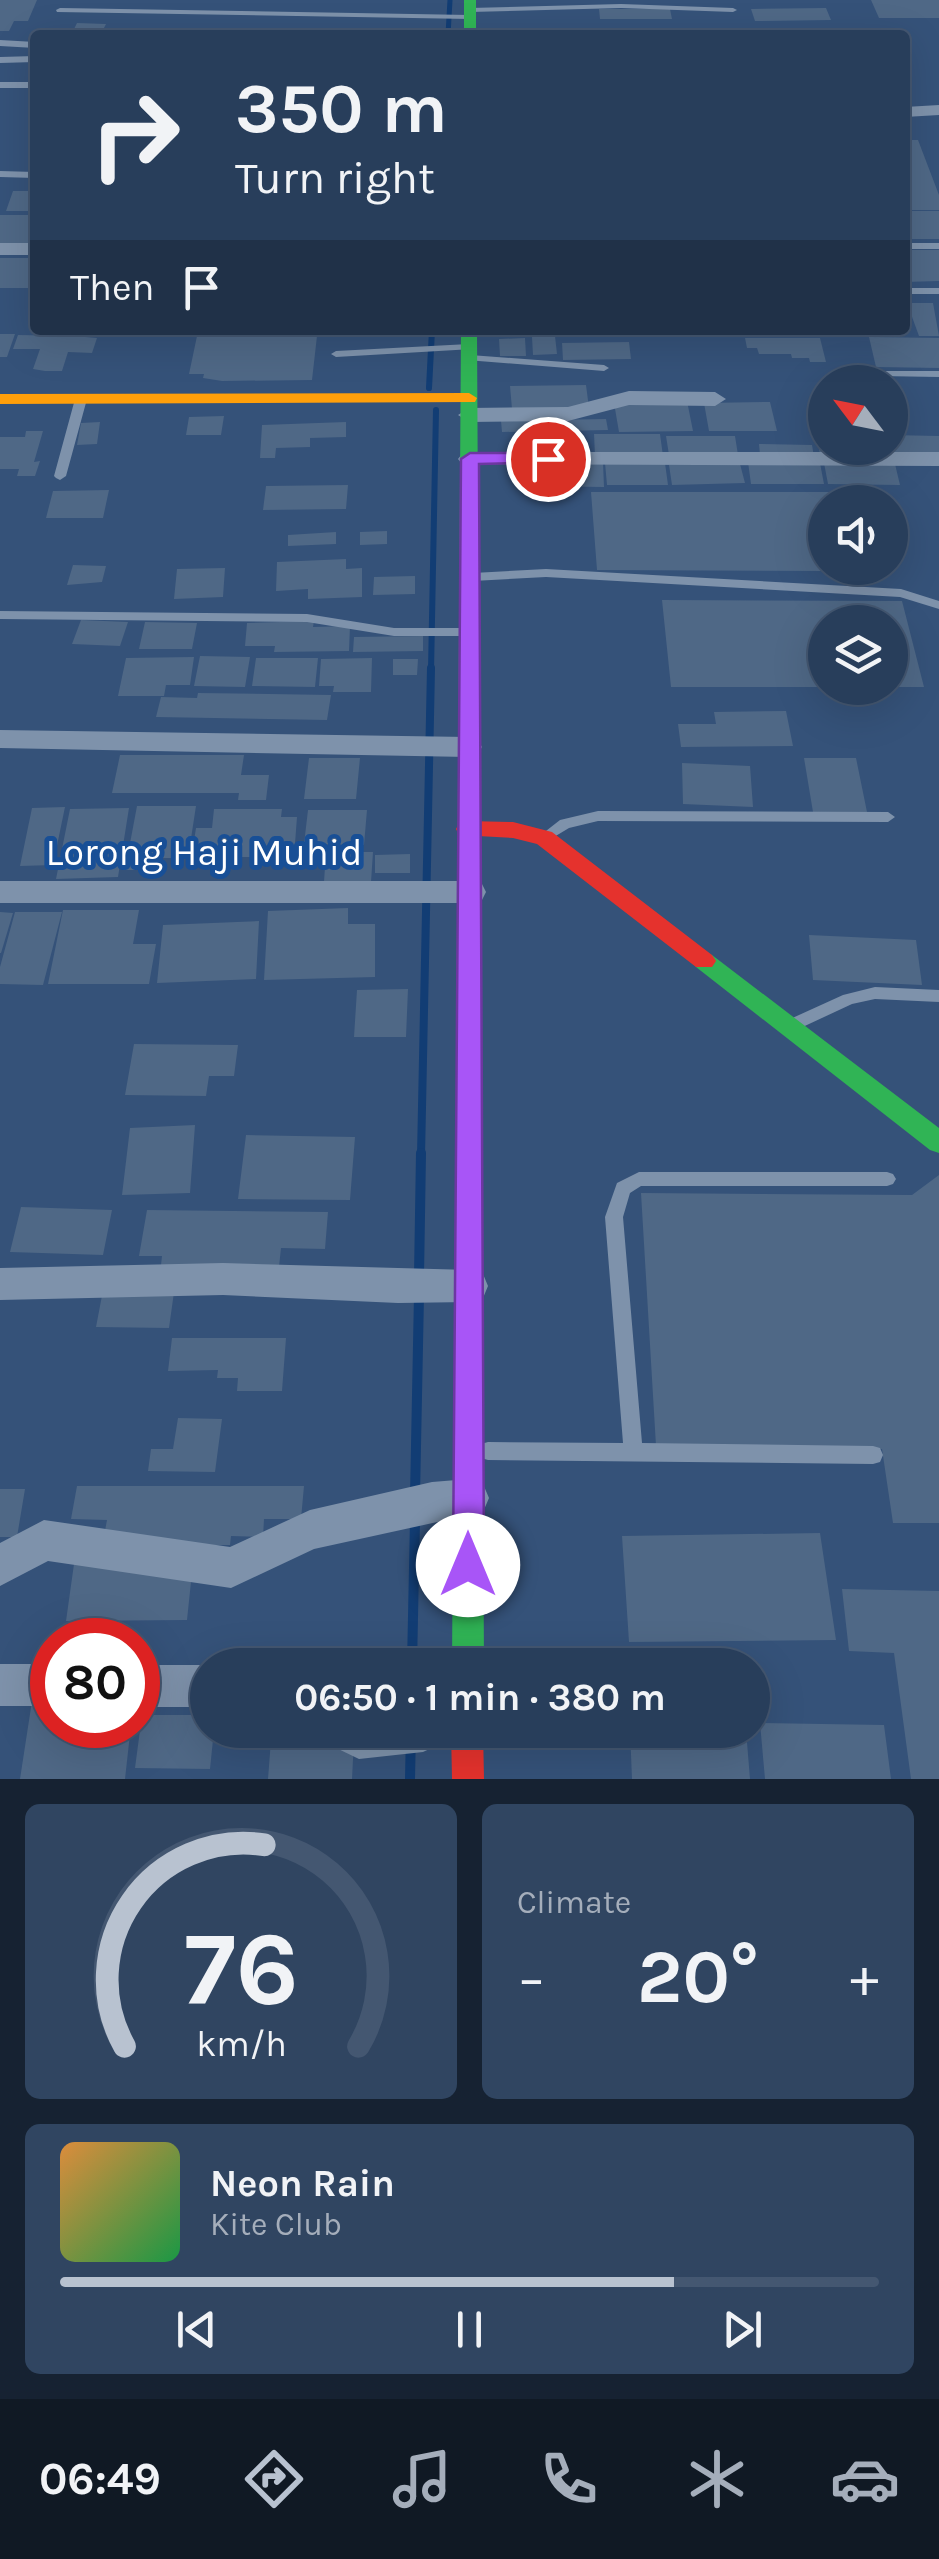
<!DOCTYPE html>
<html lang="en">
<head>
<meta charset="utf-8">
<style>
  :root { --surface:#283e5b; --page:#304561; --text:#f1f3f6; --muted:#a5aebb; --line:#445771; --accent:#b8c2d0 }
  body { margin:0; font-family:Karla,sans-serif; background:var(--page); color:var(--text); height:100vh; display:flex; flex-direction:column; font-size:38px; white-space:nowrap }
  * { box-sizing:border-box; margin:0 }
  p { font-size:32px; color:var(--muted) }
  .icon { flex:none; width:55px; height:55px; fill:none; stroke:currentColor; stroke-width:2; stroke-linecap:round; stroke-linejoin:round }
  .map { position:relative; height:1779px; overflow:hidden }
  .panel { display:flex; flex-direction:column; gap:25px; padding:25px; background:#162232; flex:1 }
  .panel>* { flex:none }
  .guide { position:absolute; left:30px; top:30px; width:880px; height:305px; border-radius:10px; box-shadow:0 10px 40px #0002,0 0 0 2px var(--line); background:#283e5b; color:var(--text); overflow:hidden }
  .needle { width:65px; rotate:302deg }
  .fabs { position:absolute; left:808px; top:365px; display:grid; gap:20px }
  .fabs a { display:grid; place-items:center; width:100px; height:100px; border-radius:50%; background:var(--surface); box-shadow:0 10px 40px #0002,0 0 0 2px var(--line); font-size:50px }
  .speed { position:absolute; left:30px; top:1618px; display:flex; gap:20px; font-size:50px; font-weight:700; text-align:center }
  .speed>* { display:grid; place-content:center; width:130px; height:130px; border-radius:50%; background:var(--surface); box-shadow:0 10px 40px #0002,0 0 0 2px var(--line); line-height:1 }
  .speed .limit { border:15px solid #d22; background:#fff; color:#111 }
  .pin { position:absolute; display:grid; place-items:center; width:85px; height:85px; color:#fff; margin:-42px; border:5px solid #fff; border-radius:50%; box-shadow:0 2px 10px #0007 }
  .me { position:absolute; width:110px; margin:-55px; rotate:0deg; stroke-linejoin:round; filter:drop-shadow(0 0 8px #0008) }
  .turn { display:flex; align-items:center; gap:35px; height:210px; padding:0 40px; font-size:45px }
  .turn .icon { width:130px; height:130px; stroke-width:2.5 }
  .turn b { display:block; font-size:70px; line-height:85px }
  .then { display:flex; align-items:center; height:95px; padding:0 40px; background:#0003; gap:20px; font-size:38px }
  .big { font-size:75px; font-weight:700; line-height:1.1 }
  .panel .card { flex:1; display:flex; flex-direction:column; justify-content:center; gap:15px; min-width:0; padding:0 35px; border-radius:15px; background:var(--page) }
  .panel .dial { align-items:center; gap:0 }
  .dial svg { height:260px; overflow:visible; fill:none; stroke:var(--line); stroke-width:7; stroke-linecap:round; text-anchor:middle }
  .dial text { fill:var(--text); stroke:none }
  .song { display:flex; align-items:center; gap:30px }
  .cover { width:120px; height:120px; border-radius:15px; background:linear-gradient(135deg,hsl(30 70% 55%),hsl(140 70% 35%)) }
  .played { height:10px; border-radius:5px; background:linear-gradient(90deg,var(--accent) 75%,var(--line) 75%) }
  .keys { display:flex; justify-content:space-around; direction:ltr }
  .heat { display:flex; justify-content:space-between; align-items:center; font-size:55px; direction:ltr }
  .panel .tiles { flex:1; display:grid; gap:25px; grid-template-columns:1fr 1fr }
  .card:last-child { grid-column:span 2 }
  .trip { position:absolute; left:190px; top:1648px; width:580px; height:100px; border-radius:50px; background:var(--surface); box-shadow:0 10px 40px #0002,0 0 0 2px var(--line); font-weight:700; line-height:100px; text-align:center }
  .tab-bar { display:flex; height:160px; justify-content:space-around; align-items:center; background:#101924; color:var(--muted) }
  .tab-bar .icon { width:70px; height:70px }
  .tab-bar .current { color:var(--accent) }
  .tab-bar b { font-size:45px; color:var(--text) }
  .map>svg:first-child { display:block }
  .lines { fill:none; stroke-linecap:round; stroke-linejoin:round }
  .stream-far3 { stroke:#123d74; stroke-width:5 }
  .stream-far2 { stroke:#123d74; stroke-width:6 }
  .stream-far1 { stroke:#123d74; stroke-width:8 }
  .stream { stroke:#123d74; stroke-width:10 }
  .building { fill:#4f6886 }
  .lane { fill:#7e92ab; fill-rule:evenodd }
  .street { fill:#7e92ab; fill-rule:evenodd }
  .fast { fill:#30b455; fill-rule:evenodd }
  .slow { fill:#ff9f0a; fill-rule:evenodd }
  .jam { fill:#e5322d; fill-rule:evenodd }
  .route { fill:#a855f7; stroke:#6d37a1; stroke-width:2.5 }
  .labels { text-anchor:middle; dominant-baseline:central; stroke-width:10; stroke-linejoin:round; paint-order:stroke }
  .street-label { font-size:38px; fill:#fff; stroke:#184f96 }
</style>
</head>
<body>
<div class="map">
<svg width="939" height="1779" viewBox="0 0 939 1779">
  <rect width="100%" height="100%" fill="#355279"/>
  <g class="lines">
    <!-- stream-far3 -->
    <path class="stream-far3" d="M448,35L450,0"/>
    <!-- stream-far2 -->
    <path class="stream-far2" d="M429,388L432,330
      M431,671L436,410"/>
    <!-- stream-far1 -->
    <path class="stream-far1" d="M421,1156L431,668"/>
    <!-- stream -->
    <path class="stream" d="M419,1276L421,1153
      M415,1496L419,1295
      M412,1665L415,1520
      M410,1779L411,1730"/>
  </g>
  <!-- building -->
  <path class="building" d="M0,0H37L28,21H14L9,31H0Z
    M871,0H939V18H879Z
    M826,8L831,20L755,21L751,9Z
    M599,9H670L672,19H600Z
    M77,23L106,24L104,28L122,29L119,35H71Z
    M905,140H918L939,195V210H905Z
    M13,191H35V211H6Z
    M905,211H939V239H905Z
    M0,215H35V243H0Z
    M905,250H939V281L905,282Z
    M0,258H35V288H0Z
    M907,303H933L939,336H919Z
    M510,330H564V334L510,335Z
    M0,334H15L7,357H0Z
    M18,335L74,336L97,338L92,353L68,352L62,371H45L33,369L40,349H13Z
    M197,336H317L312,380L222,381L203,378L204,374H189Z
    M555,336L557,354L533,355L532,337Z
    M869,337L939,338V368L876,367Z
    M525,338L526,356H500L499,339Z
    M745,338H820L826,362H810L809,358H792L791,354H759L757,348H747Z
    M629,342L631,359L563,360L562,343Z
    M586,385L589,408L512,409L510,386Z
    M687,401L693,431L619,432L614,403Z
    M770,402L777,431H709L704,403Z
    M224,416L221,435H186L189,417Z
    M606,419L608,430L502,432L501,421Z
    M100,422L97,444L77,445L81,423Z
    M346,422V437L310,438V447L276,448L275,458H260L262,425Z
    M26,431H43L34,462L40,461L35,476H17L19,469H0V437H25Z
    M522,433L582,434L583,455L522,454Z
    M594,434H660L663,456H595Z
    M817,434H825V448H867L868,457L820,455Z
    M890,435L939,436V456L890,455Z
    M666,436H735L738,455H669Z
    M759,444L812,445L814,457L760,455Z
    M530,461L603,462L604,487L530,486Z
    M748,462L820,463L824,484H751Z
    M605,463H665L668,485H607Z
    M824,463L895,464L900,485L828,484Z
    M740,464L745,483L672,485L669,465Z
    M348,485L346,509L263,510L266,486Z
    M109,490L103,518H46L53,491Z
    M591,492H868L871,502H825V571L597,570Z
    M387,531V544L360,545V532Z
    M336,532V544L288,546V535Z
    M346,559V569L362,568V597L308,599V589L276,591L277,562Z
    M73,565L106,566L102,582L67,585Z
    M225,568L223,597L174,599L177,569Z
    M415,576V594L373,595L374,577Z
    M662,600L902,601L924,687H890V622H825V687H671Z
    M81,620L128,622L120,646L72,644Z
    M314,621L313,627L350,626L349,651L274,652L275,646H245L247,623Z
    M145,622L197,623L192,649H139Z
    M423,636V651L353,652L354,637Z
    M200,656L250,657L245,687L194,686Z
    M194,657L190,685H166L164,696H118L126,658Z
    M256,658H318L315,687L252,686Z
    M372,658L371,692H333L334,686H319L321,659Z
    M393,659H418L417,675H393Z
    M198,693L331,695L327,720L156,717L161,697L197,698Z
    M786,711L793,746L681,747L678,724H716L714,712Z
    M120,755H244L241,775H269L266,800H238L239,793H112Z
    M309,758H360L356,799H304Z
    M804,758H856L867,812H813Z
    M682,763L750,766L753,807L683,804Z
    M137,806H196L188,858H157L155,870H125Z
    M65,807L53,865L20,866L32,808Z
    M129,808L118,877L56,879L70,809Z
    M214,809H282L281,817H297L294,857H221L222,847H193L196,828H212Z
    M308,810H367L364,845L304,844Z
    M326,852H373L371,882H324Z
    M410,854V873H375V855Z
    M348,908V924H375V977L264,980L268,911Z
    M63,910H139L133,944H156L149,984H48Z
    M0,912L13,913L1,953H0Z
    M15,912H62L43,985L0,984V967Z
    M259,921L256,979L157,983L163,925Z
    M809,935L916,940L922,985L813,980Z
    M408,989L406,1037H354L357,990Z
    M134,1044L238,1045L234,1076H209L206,1096L125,1095Z
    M195,1125L190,1193L122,1195L130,1128Z
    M246,1135L355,1137L350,1200L238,1199Z
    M939,1175V1523H893L882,1449L656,1446L641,1193L912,1195Z
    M21,1207L112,1210L103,1255L10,1252Z
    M147,1210L328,1212L325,1249L281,1248L279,1267L161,1265L162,1256H139Z
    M104,1285H175L169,1328L96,1327Z
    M172,1338H286L282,1391H237L238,1378H217L218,1370L168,1371Z
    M178,1418L222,1419L215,1472L148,1471L151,1449H173Z
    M77,1486H304L301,1519H264L263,1537L231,1536L230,1545H126L104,1536L107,1520L71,1519Z
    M0,1489H25L17,1537H0Z
    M820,1533L836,1640L629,1642L622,1536Z
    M193,1563L187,1620L66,1621L74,1564Z
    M842,1589L939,1591V1779H911L894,1653L849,1651Z
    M52,1700V1725H131L125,1779H20L32,1701Z
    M142,1715H208V1730H214L210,1769L135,1768Z
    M760,1723L884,1725L891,1779H765Z
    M630,1730H746L750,1779H632Z
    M271,1740H354L352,1779H268Z"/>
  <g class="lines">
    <!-- lane -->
    <path class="lane" d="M621,4L733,8L737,10L733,12L621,8L470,12L466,10L470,8Z
      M60,8L470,15L474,17L470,19L57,12L56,10Z
      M0,40L35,42V48L0,46Z
      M35,56V62L0,63V57Z
      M0,82H35V88H0Z
      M0,171L35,172V178L0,177Z
      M905,243H939V249H905Z
      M905,288H939V294H905Z
      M469,344L474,347L473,349L336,357L331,354L336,351Z
      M470,355L604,365L609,368L604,371L466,360L465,358Z
      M883,371H939V377L879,376L878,374Z
      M81,396L87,399L66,476L60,480L56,478L54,476L75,399Z
      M546,569L901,589L939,601V609L900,597L546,577L473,581L467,577L473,573Z
      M0,611L307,614L394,628H464L470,632L464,636H394L307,622L0,619Z
      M598,811L888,812L895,817L888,822L598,821L569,828L544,843L537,838L560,820Z
      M875,987L939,990V1002L875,999L852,1004L794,1031L788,1030L786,1025L788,1020L843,995Z
      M639,1172H887L893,1174L896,1179L893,1184L887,1186H641L630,1193L623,1217L642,1443L873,1446L880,1448L883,1455L880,1462L873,1464L488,1460L481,1458L478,1451L481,1444L488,1442L623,1443L605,1217L617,1183Z"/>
    <!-- street -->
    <path class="street" d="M939,105V115L905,117V107Z
      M0,243H35V255H0Z
      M629,391L715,392L726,399L715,406L629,405L568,421L469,422L458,415L469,408L568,407Z
      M470,452H939V466L462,464L458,459L462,454Z
      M0,730L468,737L478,740L482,747L478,754L468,757L0,748Z
      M0,881H471L482,884L486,892L482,900L471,903H0Z
      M223,1263L470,1270L483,1274L488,1286L483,1298L470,1302L398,1303L223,1295L0,1300V1268Z
      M469,1479L483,1484L489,1498L483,1512L314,1549L231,1588L48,1561L0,1586V1543L44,1520L230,1547L310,1510L432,1482Z
      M0,1664H52V1706H0Z
      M138,1665H209L208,1707H138Z
      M323,1730H445L438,1745L423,1752L359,1759L330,1745Z"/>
    <!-- fast -->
    <path class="fast" d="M464,0H476V35H464Z
      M461,330H477L484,1665H452Z
      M704,952L712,955L939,1128V1153L930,1150L696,967L692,961L696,955Z"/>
    <!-- slow -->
    <path class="slow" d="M469,393L477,398L475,402L0,404V394Z"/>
    <!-- jam -->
    <path class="jam" d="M467,821L513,822L552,832L712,955L716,961L712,967H696L537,844L513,838L459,835L456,829L459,823Z
      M451,1730H483L484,1779H452Z"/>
  </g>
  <!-- route -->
  <path class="route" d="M548,453L554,455V462L479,464L484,1565L479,1576L468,1580L457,1576L453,1565L461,459L470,453Z"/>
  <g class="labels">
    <!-- street labels -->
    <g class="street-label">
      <text x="204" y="852">Lorong Haji Muhid</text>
    </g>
  </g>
</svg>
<div class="fabs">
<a><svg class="needle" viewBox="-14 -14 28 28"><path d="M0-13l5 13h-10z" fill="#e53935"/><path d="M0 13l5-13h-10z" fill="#a5aebb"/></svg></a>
<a><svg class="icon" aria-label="sound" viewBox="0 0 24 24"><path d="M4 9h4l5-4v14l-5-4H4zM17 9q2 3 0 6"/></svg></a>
<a><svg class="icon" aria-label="layers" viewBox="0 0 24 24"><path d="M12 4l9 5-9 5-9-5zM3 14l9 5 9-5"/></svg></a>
</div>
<div class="speed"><div class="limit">80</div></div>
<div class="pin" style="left:548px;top:459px;background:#d93025"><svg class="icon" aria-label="arrive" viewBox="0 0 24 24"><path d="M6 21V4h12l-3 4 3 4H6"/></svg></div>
<svg class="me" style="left:468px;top:1565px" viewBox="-20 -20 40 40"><circle r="19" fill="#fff"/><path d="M0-13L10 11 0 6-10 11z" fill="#a855f7"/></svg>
<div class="trip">06:50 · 1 min · 380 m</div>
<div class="guide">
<div class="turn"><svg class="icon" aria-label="right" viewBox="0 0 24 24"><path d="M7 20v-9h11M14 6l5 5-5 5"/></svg><div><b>350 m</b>Turn right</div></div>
<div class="then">Then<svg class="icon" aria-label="arrive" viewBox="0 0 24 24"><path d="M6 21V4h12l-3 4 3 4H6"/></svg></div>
</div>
</div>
<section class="panel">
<div class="tiles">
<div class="card dial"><svg viewBox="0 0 100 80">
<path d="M14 69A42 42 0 1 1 86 69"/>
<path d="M14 69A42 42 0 0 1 57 7" stroke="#b8c2d0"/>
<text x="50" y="56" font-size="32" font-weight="700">76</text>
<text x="50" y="72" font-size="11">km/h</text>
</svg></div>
<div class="card"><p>Climate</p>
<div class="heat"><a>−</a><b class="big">20°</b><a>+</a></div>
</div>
<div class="card">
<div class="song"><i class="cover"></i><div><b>Neon Rain</b><p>Kite Club</p></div></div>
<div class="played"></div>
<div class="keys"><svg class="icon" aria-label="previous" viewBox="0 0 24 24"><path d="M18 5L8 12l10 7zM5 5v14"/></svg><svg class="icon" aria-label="pause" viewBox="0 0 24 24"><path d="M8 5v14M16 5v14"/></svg><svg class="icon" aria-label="next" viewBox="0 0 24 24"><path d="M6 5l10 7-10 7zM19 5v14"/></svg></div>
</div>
</div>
</section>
<nav class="tab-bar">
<b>06:49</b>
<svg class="icon current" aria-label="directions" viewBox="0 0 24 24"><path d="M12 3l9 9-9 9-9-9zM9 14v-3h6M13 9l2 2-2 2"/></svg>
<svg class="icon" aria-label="music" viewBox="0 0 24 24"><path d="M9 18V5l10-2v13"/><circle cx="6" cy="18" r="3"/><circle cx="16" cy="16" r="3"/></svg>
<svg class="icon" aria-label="phone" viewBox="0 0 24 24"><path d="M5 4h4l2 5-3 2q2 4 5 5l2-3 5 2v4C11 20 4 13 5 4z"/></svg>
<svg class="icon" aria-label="climate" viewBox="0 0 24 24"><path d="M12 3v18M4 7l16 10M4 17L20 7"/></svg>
<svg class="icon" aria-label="car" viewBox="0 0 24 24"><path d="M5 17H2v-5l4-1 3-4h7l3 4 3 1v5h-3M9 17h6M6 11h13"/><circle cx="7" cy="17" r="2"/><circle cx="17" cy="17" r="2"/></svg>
</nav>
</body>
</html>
